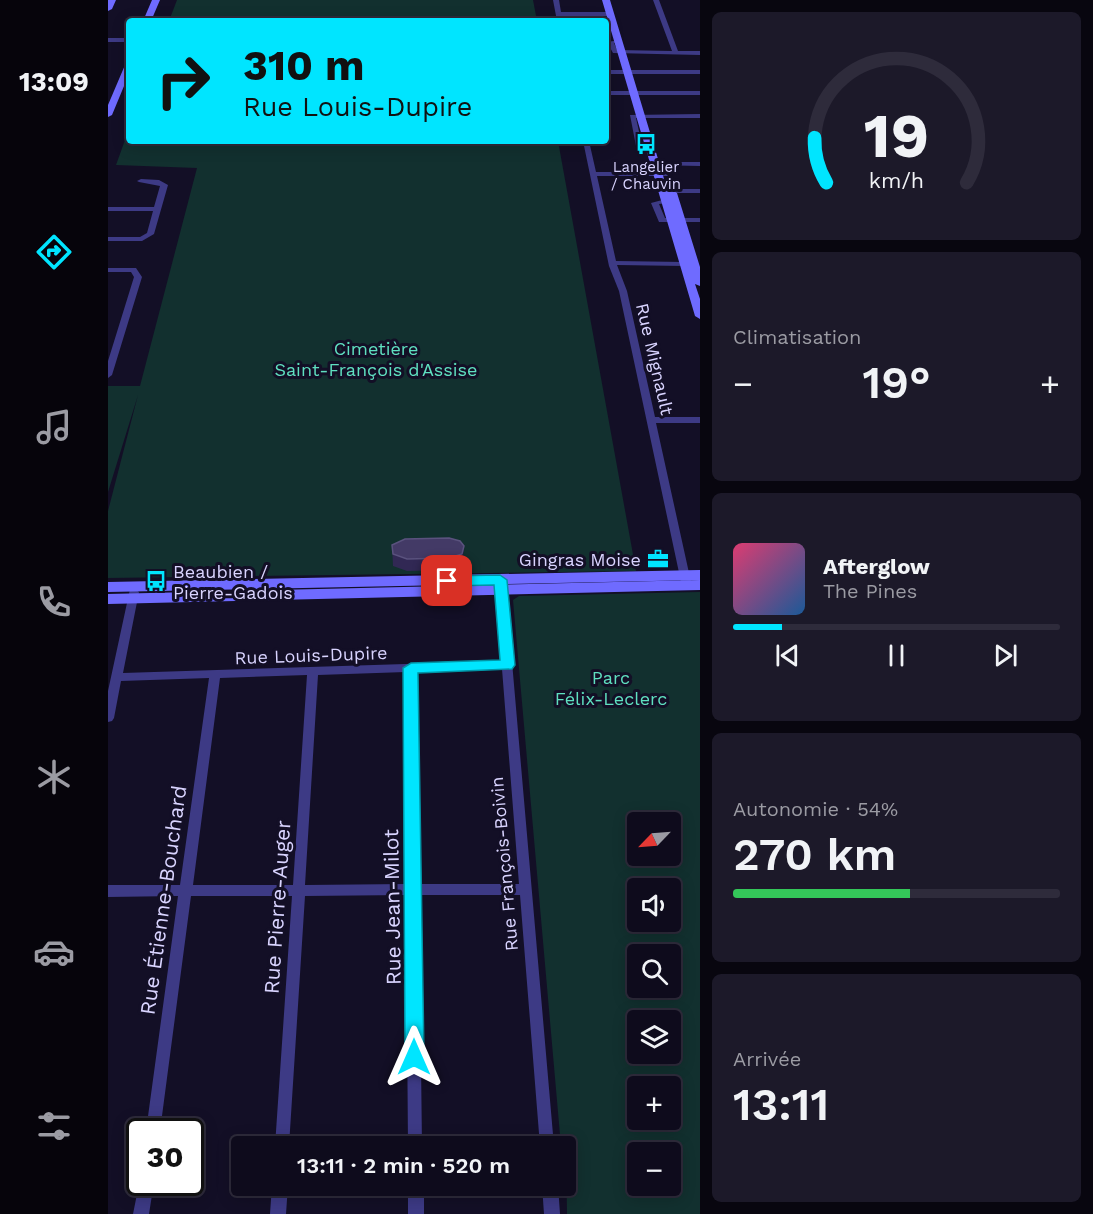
<!DOCTYPE html>
<html lang="fr">
<head>
<meta charset="utf-8">
<style>
  :root { --surface:#0e0b1c; --page:#1c1929; --text:#f1f3f6; --muted:#9b9ba3; --line:#2e2b3b; --accent:#00e5ff }
  body { margin:0; font-family:"Work Sans",sans-serif; background:var(--page); color:var(--text); height:100vh; display:flex; flex-direction:column; font-size:22px; white-space:nowrap }
  * { box-sizing:border-box; margin:0 }
  p { font-size:20px; color:var(--muted) }
  .icon { flex:none; width:33px; height:33px; fill:none; stroke:currentColor; stroke-width:2; stroke-linecap:round; stroke-linejoin:round }
  .map { position:relative; flex:1; overflow:hidden }
  .details { display:flex; flex-direction:column; gap:12px; padding:12px; background:#08060f; width:393px }
  .details>* { flex:none }
  .guide { position:absolute; left:18px; top:18px; width:483px; height:126px; border-radius:6px; box-shadow:0 3px 15px #0003,0 0 0 2px var(--line); background:#00e5ff; color:#111; overflow:hidden }
  .needle { width:39px; rotate:245deg }
  .controls { position:absolute; left:519px; top:812px; display:grid; gap:12px }
  .controls a { display:grid; place-items:center; width:54px; height:54px; border-radius:6px; background:var(--surface); box-shadow:0 3px 15px #0003,0 0 0 2px var(--line); font-size:30px }
  .speed { position:absolute; left:18px; top:1118px; display:flex; gap:12px; font-size:30px; font-weight:700; text-align:center }
  .speed>* { display:grid; place-content:center; width:78px; height:78px; border-radius:50%; background:var(--surface); box-shadow:0 3px 15px #0003,0 0 0 2px var(--line); line-height:1 }
  .speed .limit { border:3px solid #111; border-radius:9px; background:#fff; color:#111 }
  .pin { position:absolute; display:grid; place-items:center; width:51px; height:51px; color:#fff; margin:-26px; border-radius:12px; box-shadow:0 3px 9px #0006 }
  .me { position:absolute; width:66px; margin:-33px; rotate:0deg; stroke-linejoin:round; filter:drop-shadow(0 0 4px #0008) }
  .turn { display:flex; align-items:center; gap:21px; height:126px; padding:0 18px; font-size:27px }
  .turn .icon { width:78px; height:78px; stroke-width:2.5 }
  .turn b { display:block; font-size:42px; line-height:51px }
  .big { font-size:45px; font-weight:600; line-height:1.1 }
  .details .tile { flex:1; display:flex; flex-direction:column; justify-content:center; gap:9px; min-width:0; padding:0 21px; border-radius:9px; background:var(--page) }
  .details .dial { align-items:center; gap:0 }
  .dial svg { height:156px; overflow:visible; fill:none; stroke:var(--line); stroke-width:7; stroke-linecap:round; text-anchor:middle }
  .dial text { fill:var(--text); stroke:none }
  .song { display:flex; align-items:center; gap:18px }
  .cover { width:72px; height:72px; border-radius:9px; background:linear-gradient(135deg,hsl(340 70% 55%),hsl(210 70% 35%)) }
  .played { height:6px; border-radius:3px; background:linear-gradient(90deg,var(--accent) 15%,var(--line) 15%) }
  .keys { display:flex; justify-content:space-around; direction:ltr }
  .heat { display:flex; justify-content:space-between; align-items:center; font-size:33px; direction:ltr }
  .charge { height:9px; border-radius:4px; background:linear-gradient(90deg,#34c759 54%,var(--line) 0) }
  .trip { position:absolute; left:123px; top:1136px; width:345px; height:60px; border-radius:6px; background:var(--surface); box-shadow:0 3px 15px #0003,0 0 0 2px var(--line); font-weight:600; line-height:60px; text-align:center }
  main { display:flex; flex:1; min-height:0 }
  .dock { display:flex; flex-direction:column; width:108px; justify-content:space-around; align-items:center; background:#06040b; color:var(--muted) }
  .dock .icon { width:42px; height:42px }
  .dock .selected { color:var(--accent) }
  .dock b { font-size:27px; color:var(--text) }
  .map>svg:first-child { display:block }
  .green { fill:#12302f; fill-rule:evenodd }
  .lines { fill:none; stroke-linecap:round; stroke-linejoin:round }
  .street { fill:#3d3a85; fill-rule:evenodd }
  .secondary { fill:#6f6bff; fill-rule:evenodd }
  .wall { fill:#312854 }
  .shaded-wall { fill:#1d163a }
  .building { fill:#433a66; stroke:#5a527e; stroke-width:1.5 }
  .route { fill:#00e5ff; stroke:#0095a6; stroke-width:1.5 }
  .labels { text-anchor:middle; dominant-baseline:central; stroke-width:6; stroke-linejoin:round; paint-order:stroke }
  .far-poi-label { font-size:15px; fill:#d9d4ff; stroke:#130f26 }
  .park-label { font-size:18px; fill:#5fe0c0; stroke:#130f26 }
  .street-label { font-size:18px; fill:#d9d4ff; stroke:#130f26 }
  .poi-label { font-size:18px; fill:#d9d4ff; stroke:#130f26; text-anchor:end }
  .near-street-label { font-size:21px; fill:#d9d4ff; stroke:#130f26 }
</style>
</head>
<body>
<main>
<nav class="dock">
<b>13:09</b>
<svg class="icon selected" aria-label="directions" viewBox="0 0 24 24"><path d="M12 3l9 9-9 9-9-9zM9 14v-3h6M13 9l2 2-2 2"/></svg>
<svg class="icon" aria-label="music" viewBox="0 0 24 24"><path d="M9 18V5l10-2v13"/><circle cx="6" cy="18" r="3"/><circle cx="16" cy="16" r="3"/></svg>
<svg class="icon" aria-label="phone" viewBox="0 0 24 24"><path d="M5 4h4l2 5-3 2q2 4 5 5l2-3 5 2v4C11 20 4 13 5 4z"/></svg>
<svg class="icon" aria-label="climate" viewBox="0 0 24 24"><path d="M12 3v18M4 7l16 10M4 17L20 7"/></svg>
<svg class="icon" aria-label="car" viewBox="0 0 24 24"><path d="M5 17H2v-5l4-1 3-4h7l3 4 3 1v5h-3M9 17h6M6 11h13"/><circle cx="7" cy="17" r="2"/><circle cx="17" cy="17" r="2"/></svg>
<svg class="icon" aria-label="filters" viewBox="0 0 24 24"><path d="M4 7h16M4 17h16"/><circle cx="9" cy="7" r="2"/><circle cx="15" cy="17" r="2"/></svg>
</nav>
<div class="map">
<svg width="592" height="1214" viewBox="0 0 592 1214">
  <rect width="100%" height="100%" fill="#130f26"/>
  <!-- green -->
  <path class="green" d="M69,0H425L429,21H61Z
    M21,129V141H450L528,571L0,578V511L30,395L0,492V386H32L89,168L8,165Z
    M592,592V1214H459L458,1146H453L405,600L411,596ZM530,822H562V855H530ZM530,888H562V921H530ZM530,954H562V987H530ZM530,1020H562V1053H530ZM530,1086H562V1119H530ZM530,1152H562V1185H530Z"/>
  <g class="lines">
    <!-- street -->
    <path class="street" d="M445,0H451L453,12H502L505,14L502,16H454L455,21H449Z
      M545,0H551L570,51H592V55L505,53L499,42L512,40V42L506,43L509,50L564,51Z
      M0,38H21V42H0Z
      M498,70H592V74H498Z
      M498,91H592V95H498Z
      M592,114V118H528L534,145L545,149L542,151L528,146L522,115Z
      M475,141H481L488,172H559L562,174L559,176H489L508,261L576,262L580,264L576,266L509,265L519,291L547,417H592V423H548L583,582L578,586L573,582L511,291L501,266Z
      M547,162H592V166L545,165V163Z
      M33,179L51,180L60,185L46,234L34,241H0V237H32L39,233L45,211H0V207H46L52,186L31,182L29,181Z
      M552,189H592V193H555L551,191Z
      M558,199L562,201L561,203L551,204L557,218H592V222H551L543,203Z
      M0,268H28L34,277L4,375L0,378V361L26,277L23,272H0Z
      M392,577L397,581L446,1146H432L412,895H311L314,1146H300L298,895L197,896L181,1146H167L184,896H83L52,1131H38L70,896L0,897V885H72L101,678L13,681L6,718L4,721L0,722V691L22,589L26,588L31,592L15,673L393,661L387,581ZM394,669L411,884H311L309,672ZM298,672V884L197,885L210,675ZM199,675L185,885H85L112,678Z
      M32,1179V1182H46L41,1214H25Z
      M164,1185H180L178,1214H162Z
      M300,1185H316V1214H300Z
      M434,1185H450L452,1214H436Z"/>
    <!-- secondary -->
    <path class="secondary" d="M0,0H8L4,9L0,11Z
      M44,0H52L43,21H35Z
      M494,0H502L560,192L564,190L569,193L592,267V286L587,284L592,299V319L587,316Z
      M21,63V74L4,115L0,117V105L17,65Z
      M592,570V580L0,592V582Z
      M592,580V590L0,604V594Z"/>
  </g>
  <!-- wall -->
  <path class="wall" d="M284,545L356,546L355,557L353,566L341,570L299,571L285,566Z"/>
  <!-- shaded-wall -->
  <path class="shaded-wall" d="M356,546L355,557L353,566L341,570V558Z"/>
  <!-- building -->
  <path class="building" d="M341,538L352,541L356,546L354,554L341,558L299,559L285,554L284,545L297,539Z"/>
  <!-- route -->
  <path class="route" d="M392,575L399,580L407,665L404,669L310,673L316,1057L313,1063L306,1066L300,1063L297,1057L295,668L303,663L392,660L386,585L339,586L332,581L339,576Z"/>
  <!-- icons -->
  <defs>
    <symbol id="bus-bare" viewBox="-9 -9 18 18"><path d="M-5-6H5V4H4V6H2V4H-2V6H-4V4H-5ZM-3.5-4V0h7V-4ZM-3.5 1.2v1.5H-2V1.2ZM2 1.2v1.5H3.5V1.2Z" fill="#00e5ff" stroke="#130f26" stroke-width="2.5" paint-order="stroke"/></symbol>
    <symbol id="office-bare" viewBox="-9 -9 18 18"><path d="M-6-3h4V-5.5h4V-3h4V5H-6ZM-1-4.5V-3h2v-1.5ZM-6 0V1H6V0Z" fill="#00e5ff" stroke="#130f26" stroke-width="2.5" paint-order="stroke"/></symbol>
  </defs>
  <g fill-rule="evenodd">
    <use href="#bus-bare" x="523" y="129" width="30" height="30"/>
    <use href="#office-bare" x="535" y="544" width="30" height="30"/>
    <use href="#bus-bare" x="33" y="566" width="30" height="30"/>
  </g>
  <g class="labels">
    <!-- far-poi labels -->
    <g class="far-poi-label">
      <text x="538" y="167">Langelier<tspan x="538" dy="17">/ Chauvin</tspan></text>
    </g>
    <!-- park labels -->
    <g class="park-label">
      <text x="268" y="348">Cimetière<tspan x="268" dy="21">Saint-François d'Assise</tspan></text>
      <text x="503" y="677">Parc<tspan x="503" dy="21">Félix-Leclerc</tspan></text>
    </g>
    <!-- street labels -->
    <g class="street-label">
      <text transform="translate(547 359) rotate(77)">Rue Mignault</text>
      <text transform="translate(203 655) rotate(-2)">Rue Louis-Dupire</text>
      <text transform="translate(396 864) rotate(-95)">Rue François-Boivin</text>
    </g>
    <!-- poi labels -->
    <g class="poi-label">
      <text x="533" y="559">Gingras Moise</text>
      <text x="65" y="571" text-anchor="start">Beaubien /<tspan x="65" dy="21">Pierre-Gadois</tspan></text>
    </g>
    <!-- near-street labels -->
    <g class="near-street-label">
      <text transform="translate(55 900) rotate(-82)">Rue Étienne-Bouchard</text>
      <text transform="translate(169 907) rotate(-86)">Rue Pierre-Auger</text>
      <text transform="translate(284 907) rotate(-91)">Rue Jean-Milot</text>
    </g>
  </g>
</svg>
<div class="controls">
<a><svg class="needle" viewBox="-14 -14 28 28"><path d="M0-13l5 13h-10z" fill="#e53935"/><path d="M0 13l5-13h-10z" fill="#9b9ba3"/></svg></a>
<a><svg class="icon" aria-label="sound" viewBox="0 0 24 24"><path d="M4 9h4l5-4v14l-5-4H4zM17 9q2 3 0 6"/></svg></a>
<a><svg class="icon" aria-label="search" viewBox="0 0 24 24"><circle cx="10" cy="10" r="6"/><path d="M15 15l6 6"/></svg></a>
<a><svg class="icon" aria-label="layers" viewBox="0 0 24 24"><path d="M12 4l9 5-9 5-9-5zM3 14l9 5 9-5"/></svg></a>
<a>+</a>
<a>−</a>
</div>
<div class="speed"><div class="limit">30</div></div>
<div class="pin" style="left:339px;top:581px;background:#d93025"><svg class="icon" aria-label="arrive" viewBox="0 0 24 24"><path d="M6 21V4h12l-3 4 3 4H6"/></svg></div>
<svg class="me" style="left:306px;top:1057px" viewBox="-20 -20 40 40"><path d="M0-17L14 15 0 8-14 15z" fill="#00e5ff" stroke="#fff" stroke-width="4"/></svg>
<div class="trip">13:11 · 2 min · 520 m</div>
<div class="guide">
<div class="turn"><svg class="icon" aria-label="right" viewBox="0 0 24 24"><path d="M7 20v-9h11M14 6l5 5-5 5"/></svg><div><b>310 m</b>Rue Louis-Dupire</div></div>
</div>
</div>
<section class="details">
<div class="tile dial"><svg viewBox="0 0 100 80">
<path d="M14 69A42 42 0 1 1 86 69"/>
<path d="M14 69A42 42 0 0 1 8 46" stroke="#00e5ff"/>
<text x="50" y="56" font-size="32" font-weight="700">19</text>
<text x="50" y="72" font-size="11">km/h</text>
</svg></div>
<div class="tile"><p>Climatisation</p>
<div class="heat"><a>−</a><b class="big">19°</b><a>+</a></div>
</div>
<div class="tile">
<div class="song"><i class="cover"></i><div><b>Afterglow</b><p>The Pines</p></div></div>
<div class="played"></div>
<div class="keys"><svg class="icon" aria-label="previous" viewBox="0 0 24 24"><path d="M18 5L8 12l10 7zM5 5v14"/></svg><svg class="icon" aria-label="pause" viewBox="0 0 24 24"><path d="M8 5v14M16 5v14"/></svg><svg class="icon" aria-label="next" viewBox="0 0 24 24"><path d="M6 5l10 7-10 7zM19 5v14"/></svg></div>
</div>
<div class="tile"><p>Autonomie · 54%</p><b class="big">270 km</b><div class="charge"></div></div>
<div class="tile"><p>Arrivée</p><b class="big">13:11</b></div>
</section>
</main>
</body>
</html>
